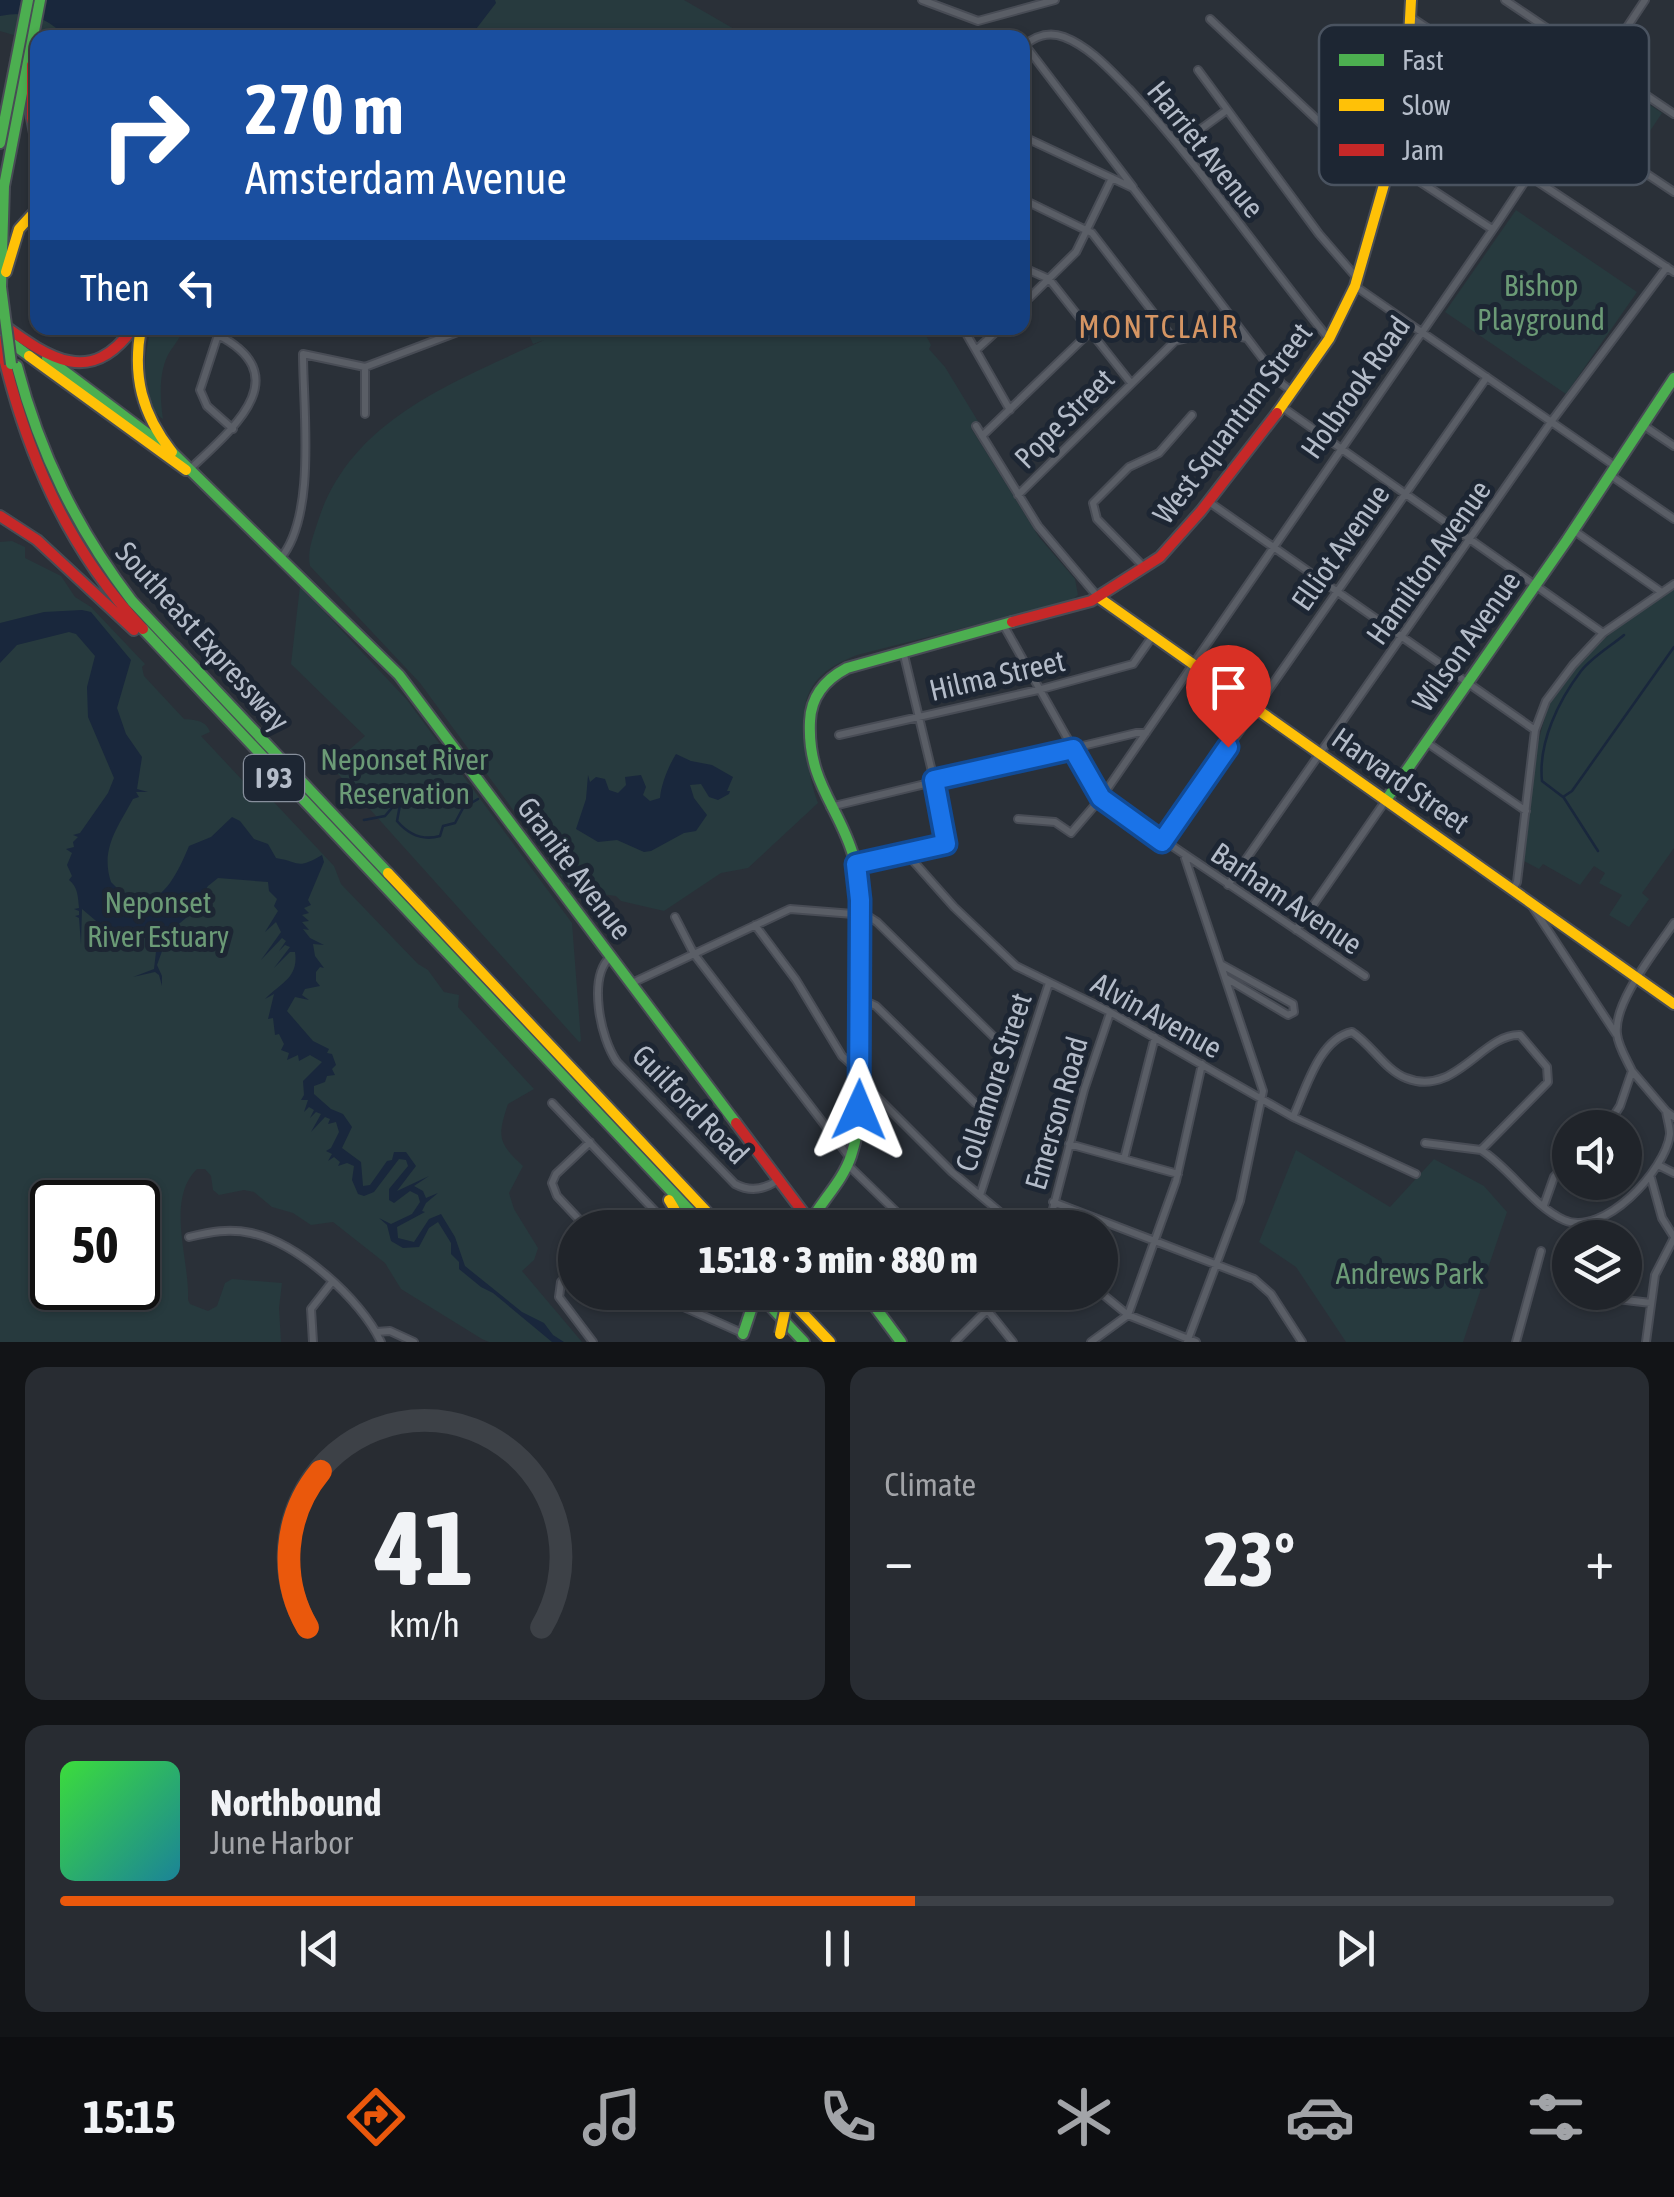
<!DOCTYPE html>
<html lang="en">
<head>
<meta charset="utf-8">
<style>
  :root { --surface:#20242a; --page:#282c32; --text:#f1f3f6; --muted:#a2a4a8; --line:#3d4147; --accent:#ea580c }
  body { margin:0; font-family:"Asap Condensed",sans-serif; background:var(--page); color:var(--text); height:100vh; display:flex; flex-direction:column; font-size:38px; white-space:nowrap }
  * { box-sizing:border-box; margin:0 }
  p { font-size:32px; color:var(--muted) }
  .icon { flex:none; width:55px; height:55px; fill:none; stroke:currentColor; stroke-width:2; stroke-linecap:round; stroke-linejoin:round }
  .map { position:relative; height:1342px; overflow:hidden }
  .drawer { display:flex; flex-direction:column; gap:25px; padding:25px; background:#121417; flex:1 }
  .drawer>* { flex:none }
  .hud { position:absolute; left:30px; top:30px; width:1000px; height:305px; border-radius:20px; box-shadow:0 2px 8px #0004,0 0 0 2px var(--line); background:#1a4fa0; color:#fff; overflow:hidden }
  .buttons { position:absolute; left:1552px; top:1110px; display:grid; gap:20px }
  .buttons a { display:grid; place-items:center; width:90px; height:90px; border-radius:50%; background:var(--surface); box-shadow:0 2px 8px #0004,0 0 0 2px var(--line); font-size:50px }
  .speed { position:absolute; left:30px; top:1180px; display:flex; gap:20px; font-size:50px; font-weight:700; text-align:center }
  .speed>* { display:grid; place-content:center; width:130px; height:130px; border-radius:50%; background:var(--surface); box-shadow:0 2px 8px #0004,0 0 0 2px var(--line); line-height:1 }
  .speed .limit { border:5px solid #111; border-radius:15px; background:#fff; color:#111 }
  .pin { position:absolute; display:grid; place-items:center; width:85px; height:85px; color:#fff; margin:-102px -42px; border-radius:50% 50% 50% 0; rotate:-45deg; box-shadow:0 0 10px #0007 }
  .pin .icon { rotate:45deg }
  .me { position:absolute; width:110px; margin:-55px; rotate:1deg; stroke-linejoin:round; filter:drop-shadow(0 0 8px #0008) }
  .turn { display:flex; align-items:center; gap:35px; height:210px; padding:0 50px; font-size:45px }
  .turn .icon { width:130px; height:130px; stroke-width:2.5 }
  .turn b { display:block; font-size:70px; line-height:85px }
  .then { display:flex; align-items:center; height:95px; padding:0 50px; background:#0003; gap:20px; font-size:38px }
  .big { font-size:75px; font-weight:800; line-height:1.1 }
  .drawer .tile { flex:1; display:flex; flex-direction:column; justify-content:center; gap:15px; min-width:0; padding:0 35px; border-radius:20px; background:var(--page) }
  .drawer .dial { align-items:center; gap:0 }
  .dial svg { height:260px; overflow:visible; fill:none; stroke:var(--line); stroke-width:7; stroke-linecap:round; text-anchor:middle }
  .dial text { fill:var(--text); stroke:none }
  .song { display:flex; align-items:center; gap:30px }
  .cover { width:120px; height:120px; border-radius:15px; background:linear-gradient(135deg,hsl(120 70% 55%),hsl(190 70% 35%)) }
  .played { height:10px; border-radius:5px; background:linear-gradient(90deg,var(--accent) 55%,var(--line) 55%) }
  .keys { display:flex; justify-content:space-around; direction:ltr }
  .heat { display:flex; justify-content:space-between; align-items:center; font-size:55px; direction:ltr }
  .drawer .tiles { flex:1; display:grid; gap:25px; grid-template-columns:1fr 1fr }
  .tile:last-child { grid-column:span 2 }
  .trip { position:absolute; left:558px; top:1210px; width:560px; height:100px; border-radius:50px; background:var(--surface); box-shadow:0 2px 8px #0004,0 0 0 2px var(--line); font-weight:800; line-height:100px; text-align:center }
  .tab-bar { display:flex; height:160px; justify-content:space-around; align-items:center; background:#0d0e11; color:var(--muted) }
  .tab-bar .icon { width:70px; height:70px }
  .tab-bar .active { color:var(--accent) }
  .tab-bar b { font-size:45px; color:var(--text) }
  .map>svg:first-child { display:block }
  .green { fill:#273a3e; fill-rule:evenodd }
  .water { fill:#19273c }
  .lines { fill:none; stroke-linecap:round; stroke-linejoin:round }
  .stream { stroke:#19273c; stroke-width:2.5 }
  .street-casing { stroke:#484c55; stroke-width:10 }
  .fast-casing { stroke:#484c55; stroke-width:14 }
  .slow-casing { stroke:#484c55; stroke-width:14 }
  .jam-casing { stroke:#484c55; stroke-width:14 }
  .street { stroke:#5a5e66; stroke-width:6 }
  .fast { stroke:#4caf50; stroke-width:10 }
  .slow { stroke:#ffc107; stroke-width:10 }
  .jam { stroke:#c62828; stroke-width:10 }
  .fast-bridge-casing { stroke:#484c55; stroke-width:14; stroke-linecap:butt }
  .slow-bridge-casing { stroke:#484c55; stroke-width:14; stroke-linecap:butt }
  .fast-bridge { stroke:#4caf50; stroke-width:10 }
  .slow-bridge { stroke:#ffc107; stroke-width:10 }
  .route-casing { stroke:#114b97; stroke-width:25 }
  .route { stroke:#1a73e8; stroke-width:18 }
  .labels { text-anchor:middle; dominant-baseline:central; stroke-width:10; stroke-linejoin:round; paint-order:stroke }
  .shield { fill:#1d2633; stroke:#878f9c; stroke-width:2.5 }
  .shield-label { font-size:28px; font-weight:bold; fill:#b4bcc9 }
  .street-label { font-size:30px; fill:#b4bcc9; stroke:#1d2633 }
  .park-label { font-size:30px; fill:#6b9a76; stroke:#1d2633 }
  .neighbourhood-label { font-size:32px; letter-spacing:2.5px; fill:#d59563; stroke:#1d2633 }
  .key { fill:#1d2633; stroke:#4a5360; stroke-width:2.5 }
  .key-label { font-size:28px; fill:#b4bcc9 }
</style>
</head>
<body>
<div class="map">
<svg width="1674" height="1342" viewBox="0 0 1674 1342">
  <rect width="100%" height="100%" fill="#2a3038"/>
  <!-- green -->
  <path class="green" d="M0,0H684L748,37L38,38L37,42L0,31Z
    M1605,75L1662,113L1648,134L1591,96Z
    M1516,210L1637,292L1566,394L1445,312Z
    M152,328H182C180,339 177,341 171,350C158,368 160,399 163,419C140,404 143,351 152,328Z
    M526,328H922L931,345L929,349L945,367L979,423L971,428L1039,537L1075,579L1078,595L1071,601L857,655C804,675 798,704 807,756C809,772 812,788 818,803L748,868L721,873L664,911L621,901L616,896L585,892L575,884L569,886L420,683L310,566C307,550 313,537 318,521C351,418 455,382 544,340L533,344Z
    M12,541L25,547V558L61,576L75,597L91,607L145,664L142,667L144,676L184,719C195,720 206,720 210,732L201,736L244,782H255L334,866L341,884L418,964L428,970L444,992L459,995L458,1007L534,1089L508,1104C497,1137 498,1143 523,1166L509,1193L514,1209L538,1248L534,1260L522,1271L582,1342H489L482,1339L401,1289L385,1263L333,1222L311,1225L293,1213L272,1207L254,1192L244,1190L219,1195L213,1190L211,1176L205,1169H197C165,1200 190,1260 188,1300L190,1304L208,1311L217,1306L225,1283L232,1279L282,1283L279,1308L281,1342H0V542ZM52,1202H138V1288H52Z
    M300,586L407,700L572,923L581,1041L579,1042L331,766L365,736L291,664Z
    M1674,589V848L1642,893L1649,899L1629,927L1609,915L1622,895L1599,883L1605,873L1594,866L1580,885L1543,864L1539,869L1524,861C1529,814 1531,762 1545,717C1562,663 1628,618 1674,589Z
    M1296,1150L1390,1207L1434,1159L1484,1186L1507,1212L1463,1342H1346L1296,1267L1259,1242Z"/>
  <!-- water -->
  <path class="water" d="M0,0H495L496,3L470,37L68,38C45,17 30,10 0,16Z
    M82,610L91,612L131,660L117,708L126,734L142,757L137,789L148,792H136L139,797L133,799C118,827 100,849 111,882C152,926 174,882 189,846L211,837L232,817L240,821L254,839L268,844L276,858C301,862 296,870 322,855L324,862L308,900L311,905L304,908L309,913L302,915L309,921L302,922L309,930L303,929L310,938L324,945L313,944L315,956L324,968L320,967L316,972V981L320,986L305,989L302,995L309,1000L295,997L287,1011L313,1041L329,1049L327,1053L332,1054L336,1065L332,1069L335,1075L327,1076L325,1082L314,1086V1094L331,1109L343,1114L352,1127L342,1148L361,1162L363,1186L370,1185L387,1161L392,1160L394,1152H406L416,1166L397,1191L429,1176L414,1186L423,1191L426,1198L438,1193L426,1203L422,1211L425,1212L397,1227L398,1238L414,1242L429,1219L441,1214L455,1237L465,1266L522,1312L544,1323L553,1335L564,1342H552L493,1293L481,1287L459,1269V1262L451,1254V1243L438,1222L429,1228L419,1247L403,1248L391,1241L387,1225L379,1218L391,1224L412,1214L420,1202L418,1195L410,1191L394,1203L389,1200V1189L408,1166L406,1160L399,1159L374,1192L364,1196L358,1194L352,1180L354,1166L347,1163L338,1166L340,1162L334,1157L328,1161L332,1154L326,1151L331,1148L339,1132L336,1122L328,1124L330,1119L325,1117L311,1132L321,1114L316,1112L310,1118L314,1110L309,1107L304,1112L308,1100H301L304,1095L303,1081L322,1062L310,1055L299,1061L298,1055L287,1060L289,1053L281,1050L284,1044L279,1034L275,1035L273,1018L268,1019L274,994L265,999C280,983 299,978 295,952H290L274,968L290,947L285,945L279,951L286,941L282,938L261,960L281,932L276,922L265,932L278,911L274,906L277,899L269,891L268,882L218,878L208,886L186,918L169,932L157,965L162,976V986L159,975L155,972L133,977L154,969L157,943L154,938L139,935L134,938L132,934L102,926L82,909L81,944L79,918L75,916L79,915V911L74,909L79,908C78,897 78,887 69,880L72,876L67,865L72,853L66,849L74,847L73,842L78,837L73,835L80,833L108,793L114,778L88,717L87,687L95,656L76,634L69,632L17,645L0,663V623L44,612Z
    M676,754L691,761L712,765L733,777L727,791H730L729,794L718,800L709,797L701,784L690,785L694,798L707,815L696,831L684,833L651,851L644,852L617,840L598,842L576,829L586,799L588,775L590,782L596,777L605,779L609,790L618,793L626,785L625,777L641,775L646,787L643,795L650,801L660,798C661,784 669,765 676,754Z"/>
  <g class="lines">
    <!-- stream -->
    <path class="stream" d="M1624,635C1611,646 1592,657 1581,671C1559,700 1538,742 1542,781L1563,797L1572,791L1674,647
      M1564,798L1598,851
      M364,820L385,816L397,802L400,805L397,821C408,834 422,841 440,836L443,826L455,823L463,808L478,799"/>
    <defs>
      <path id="street" d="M922,0L978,21L1055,0
        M1505,0L1674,114
        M1409,16L1674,192
        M1210,19L1345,146L1390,170
        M1025,45L1133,187
        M1022,47C1035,36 1048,31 1064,37C1090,47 1110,70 1129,89C1202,167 1261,256 1329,339
        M1198,70L1319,234L1357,278
        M1406,94L1674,272
        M1022,136L1133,188L1282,384L1293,392
        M1179,145L1227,110
        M1393,164L1492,229
        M1022,199L1092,233L1175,341
        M1022,267L1049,279L1131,383
        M1355,286L1615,466
        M1022,305L1076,252L1112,178
        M963,328L1010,410
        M976,350L1000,328
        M365,367V414
        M1282,407L1603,633
        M1643,425L1674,446
        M976,426L1038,526L1098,597
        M982,436L1090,332
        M189,470C230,431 299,377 218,335L200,390L207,406L233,429
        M1610,475L1674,519
        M1018,495L1175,341L1213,332L1247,338
        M1209,502L1535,730
        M1573,530L1660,591
        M280,559C317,516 303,409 303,354L365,367L468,328
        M1144,567L1097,519L1093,503L1129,467L1159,453L1192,415
        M1004,626L1101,798L1365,976
        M839,735L1038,690L1133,664L1152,637
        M1426,742L1526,811
        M830,807L1136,733H1146
        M1018,819L1055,822L1071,833L1101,798L1498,222L1645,0
        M1163,841L1487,377
        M907,854L954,907L1016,966L1110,1012L1293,1117L1416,1174
        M1185,858L1263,1091L1240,1201L1187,1342
        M856,864L945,844L934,780L903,651
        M1228,885L1551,422L1667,267
        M1513,889L1517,882L1535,730L1546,701L1573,665L1603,633L1674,584
        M1532,906L1616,1034
        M675,917L694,954L850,1158
        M755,925L796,980L842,1056L851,1064H860
        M1296,930L1386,800
        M610,957C588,978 600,1038 617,1062L735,1184C750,1192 764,1190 778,1180
        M1222,965L1293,1004L1294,1012L1288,1015L1226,978
        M630,984L790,909L866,915L877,922L995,1038
        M859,998L876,1006L975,1103
        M1632,1071L1666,1111L1674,1117
        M861,1091L876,1096L952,1172L1019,1228
        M552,1103L671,1228
        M1293,1117C1306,1089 1319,1039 1352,1032C1372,1045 1385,1070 1406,1078C1455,1098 1483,1033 1520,1035L1547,1067L1548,1082L1481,1150C1510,1168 1534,1207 1564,1220C1603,1238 1666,1170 1670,1134C1670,1127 1667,1118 1666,1111
        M1606,1128L1620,1106L1632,1071C1627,1060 1618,1046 1617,1034C1613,1002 1657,949 1674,923
        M1425,1143L1481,1150
        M1069,1144L1178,1174
        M1124,1159L1155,1037
        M848,1165L913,1228
        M1658,1165L1674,1173
        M1651,1178L1662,1218L1674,1237
        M980,1195L1049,983
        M1053,1202L1254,1279L1271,1294L1302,1342
        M1544,1205L1554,1177L1570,1160
        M587,1228L557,1196L552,1183L556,1174L590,1142
        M1048,1228L1084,1090L1110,1013
        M189,1237C210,1232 229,1228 251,1233C298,1243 361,1299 381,1342
        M575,1267L561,1282L559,1297L593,1342
        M650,1292L742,1333
        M973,1292L1013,1342
        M1100,1292L1128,1315L1196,1342
        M1575,1294L1651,1303
        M376,1332L390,1331L414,1342
        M313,1342L311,1309L332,1282
        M955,1342L1005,1292
        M1091,1342L1128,1315L1176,1181L1202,1064
        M1516,1342L1541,1251
        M1646,1342L1655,1275L1674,1238"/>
      <path id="fast" d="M0,143L28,0
        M1,287L4,186L40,0
        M2,336L29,356
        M47,358L172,452L399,675L736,1123
        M17,366C40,454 77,529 132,601L388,873
        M143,629L706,1228
        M1386,800L1567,540L1674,378
        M807,1228C819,1203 842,1183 851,1156C868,1105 859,1049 859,996C859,950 867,903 854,858C840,807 807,783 810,721C811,696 826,679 847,668L1012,622
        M743,1292L751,1310L743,1334
        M757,1292L804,1342
        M864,1292L901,1342"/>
      <path id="slow" d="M6,272L19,229L38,208
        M141,328C132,376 142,414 172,452
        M29,356L186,470
        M1277,413L1329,339L1355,286L1405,111L1411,0
        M1098,597L1674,1004
        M388,873L722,1228
        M669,1200L686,1228
        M783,1292L830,1342"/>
      <path id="jam" d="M32,65V118L38,149
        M2,324C50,359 91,387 133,328
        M0,341C24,448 66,548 143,629
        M0,516L37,540L134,630
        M1012,622L1091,601L1160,557L1201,511L1277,413
        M736,1123L815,1228"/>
    </defs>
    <!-- street casing -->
    <use href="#street" class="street-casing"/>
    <!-- fast casing -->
    <use href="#fast" class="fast-casing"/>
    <!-- slow casing -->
    <use href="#slow" class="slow-casing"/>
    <!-- jam casing -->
    <use href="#jam" class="jam-casing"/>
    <!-- street -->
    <use href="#street" class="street"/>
    <!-- fast -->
    <use href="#fast" class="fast"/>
    <!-- slow -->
    <use href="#slow" class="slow"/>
    <!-- jam -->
    <use href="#jam" class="jam"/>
    <defs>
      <path id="fast-bridge" d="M1,287L11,364"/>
      <path id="slow-bridge" d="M780,1334L789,1292"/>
    </defs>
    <!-- fast-bridge casing -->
    <use href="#fast-bridge" class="fast-bridge-casing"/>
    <!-- slow-bridge casing -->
    <use href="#slow-bridge" class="slow-bridge-casing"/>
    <!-- fast-bridge -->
    <use href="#fast-bridge" class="fast-bridge"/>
    <!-- slow-bridge -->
    <use href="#slow-bridge" class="slow-bridge"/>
  </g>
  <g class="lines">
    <defs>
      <path id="route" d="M859,1110L860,900L856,864L946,844L934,780L1073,749L1101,798L1162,842L1228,747"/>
    </defs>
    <!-- route casing -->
    <use href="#route" class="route-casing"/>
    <!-- route -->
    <use href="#route" class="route"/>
  </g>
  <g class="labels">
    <!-- shield labels -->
    <rect class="shield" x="244" y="755" width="60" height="46" rx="8"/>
    <g class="shield-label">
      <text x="274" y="778">I 93</text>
    </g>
    <!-- street labels -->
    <g class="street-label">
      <text transform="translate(1206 149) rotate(51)">Harriet Avenue</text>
      <text transform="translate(1355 387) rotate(-55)">Holbrook Road</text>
      <text transform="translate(1064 418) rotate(-45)">Pope Street</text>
      <text transform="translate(1232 423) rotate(-53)">West Squantum Street</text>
      <text transform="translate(1340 547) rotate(-55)">Elliot Avenue</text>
      <text transform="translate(1428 562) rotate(-55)">Hamilton Avenue</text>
      <text transform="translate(203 636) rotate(48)">Southeast Expressway</text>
      <text transform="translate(1466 641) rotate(-55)">Wilson Avenue</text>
      <text transform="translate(997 675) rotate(-13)">Hilma Street</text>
      <text transform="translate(1401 780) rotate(35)">Harvard Street</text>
      <text transform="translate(575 868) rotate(53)">Granite Avenue</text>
      <text transform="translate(1287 898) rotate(34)">Barham Avenue</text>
      <text transform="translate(1157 1015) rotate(29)">Alvin Avenue</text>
      <text transform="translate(993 1082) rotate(-72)">Collamore Street</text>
      <text transform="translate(691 1104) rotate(46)">Guilford Road</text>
      <text transform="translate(1056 1113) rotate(-74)">Emerson Road</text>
    </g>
    <!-- park labels -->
    <g class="park-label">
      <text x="1541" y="285">Bishop<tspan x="1541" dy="34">Playground</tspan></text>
      <text x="404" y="759">Neponset River<tspan x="404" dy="34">Reservation</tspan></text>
      <text x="158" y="902">Neponset<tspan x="158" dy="34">River Estuary</tspan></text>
      <text x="1410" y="1273">Andrews Park</text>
    </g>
    <!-- neighbourhood labels -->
    <g class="neighbourhood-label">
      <text x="1159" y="326">MONTCLAIR</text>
    </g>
  </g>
  <!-- legend -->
  <rect x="1319" y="25" width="330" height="160" rx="15" class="key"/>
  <rect x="1339" y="54" width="45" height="12" fill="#4caf50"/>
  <rect x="1339" y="99" width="45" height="12" fill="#ffc107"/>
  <rect x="1339" y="144" width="45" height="12" fill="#c62828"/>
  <g class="key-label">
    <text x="1402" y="70">Fast</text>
    <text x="1402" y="115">Slow</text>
    <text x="1402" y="160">Jam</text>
  </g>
</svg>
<div class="buttons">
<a><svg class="icon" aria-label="sound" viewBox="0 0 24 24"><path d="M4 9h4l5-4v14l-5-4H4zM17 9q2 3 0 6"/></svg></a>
<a><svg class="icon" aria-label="layers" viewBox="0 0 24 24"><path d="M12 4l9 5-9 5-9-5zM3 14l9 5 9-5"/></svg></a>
</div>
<div class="speed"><div class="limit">50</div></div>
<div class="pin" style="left:1228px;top:747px;background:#d93025"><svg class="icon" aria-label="arrive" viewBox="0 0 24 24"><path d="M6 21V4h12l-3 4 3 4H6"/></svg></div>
<svg class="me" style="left:859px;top:1110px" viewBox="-20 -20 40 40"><path d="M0-17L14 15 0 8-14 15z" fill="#1a73e8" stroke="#fff" stroke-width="4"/></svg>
<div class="trip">15:18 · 3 min · 880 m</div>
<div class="hud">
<div class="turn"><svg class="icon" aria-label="right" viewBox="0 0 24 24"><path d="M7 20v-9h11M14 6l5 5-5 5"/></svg><div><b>270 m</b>Amsterdam Avenue</div></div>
<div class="then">Then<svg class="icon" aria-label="left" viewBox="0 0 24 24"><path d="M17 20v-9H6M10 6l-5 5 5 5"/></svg></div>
</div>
</div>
<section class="drawer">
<div class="tiles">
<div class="tile dial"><svg viewBox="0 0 100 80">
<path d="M14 69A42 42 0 1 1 86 69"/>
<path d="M14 69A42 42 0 0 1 18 21" stroke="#ea580c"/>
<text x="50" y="56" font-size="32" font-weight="700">41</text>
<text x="50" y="72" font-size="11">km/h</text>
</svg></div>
<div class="tile"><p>Climate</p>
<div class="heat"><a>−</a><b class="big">23°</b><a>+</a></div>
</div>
<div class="tile">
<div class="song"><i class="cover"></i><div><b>Northbound</b><p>June Harbor</p></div></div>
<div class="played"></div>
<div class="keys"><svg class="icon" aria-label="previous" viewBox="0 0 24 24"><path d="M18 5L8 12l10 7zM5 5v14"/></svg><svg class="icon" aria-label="pause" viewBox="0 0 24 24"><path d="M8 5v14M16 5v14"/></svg><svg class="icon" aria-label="next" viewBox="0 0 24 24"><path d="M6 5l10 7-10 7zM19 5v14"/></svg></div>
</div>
</div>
</section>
<nav class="tab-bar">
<b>15:15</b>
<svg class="icon active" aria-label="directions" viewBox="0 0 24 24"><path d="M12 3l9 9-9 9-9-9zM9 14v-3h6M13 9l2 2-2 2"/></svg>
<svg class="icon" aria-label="music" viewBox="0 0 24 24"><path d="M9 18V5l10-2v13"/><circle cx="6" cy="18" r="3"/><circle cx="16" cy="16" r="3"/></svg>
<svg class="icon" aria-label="phone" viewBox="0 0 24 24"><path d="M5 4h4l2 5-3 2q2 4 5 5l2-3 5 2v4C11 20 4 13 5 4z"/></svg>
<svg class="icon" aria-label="climate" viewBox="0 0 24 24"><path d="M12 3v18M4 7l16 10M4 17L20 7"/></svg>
<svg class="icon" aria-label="car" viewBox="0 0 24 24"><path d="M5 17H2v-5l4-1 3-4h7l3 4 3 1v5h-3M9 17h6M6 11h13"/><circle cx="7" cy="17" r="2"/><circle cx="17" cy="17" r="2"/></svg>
<svg class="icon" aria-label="filters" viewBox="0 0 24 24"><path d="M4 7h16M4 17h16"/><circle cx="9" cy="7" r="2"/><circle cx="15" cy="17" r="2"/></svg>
</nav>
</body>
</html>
